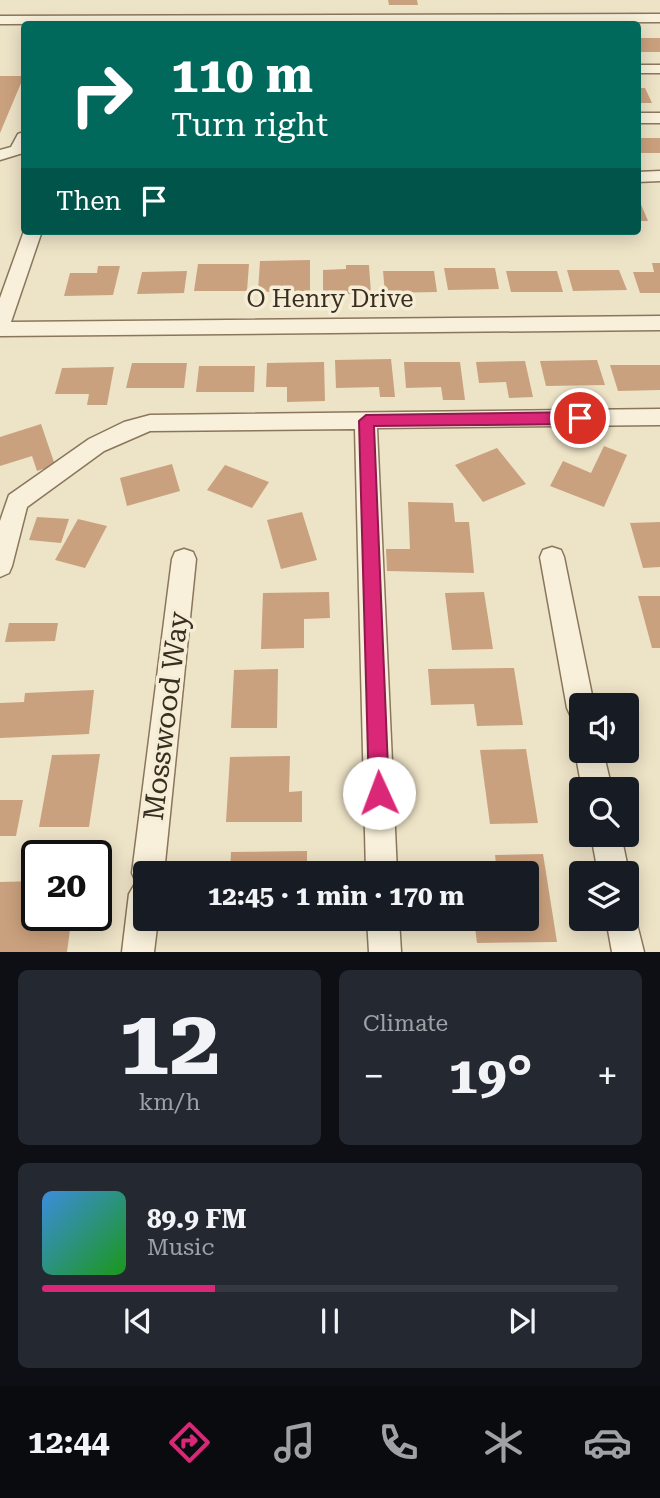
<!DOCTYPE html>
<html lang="en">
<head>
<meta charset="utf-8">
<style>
  :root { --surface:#171b24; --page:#242831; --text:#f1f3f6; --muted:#9ea1a6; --line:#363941; --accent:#db2777 }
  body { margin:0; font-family:"Roboto Serif",serif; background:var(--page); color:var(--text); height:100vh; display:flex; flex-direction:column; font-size:26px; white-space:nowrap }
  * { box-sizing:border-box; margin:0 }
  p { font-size:23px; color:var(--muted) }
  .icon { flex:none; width:38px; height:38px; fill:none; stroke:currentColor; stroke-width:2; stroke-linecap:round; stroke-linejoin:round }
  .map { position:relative; height:952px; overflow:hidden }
  .side { display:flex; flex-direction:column; gap:18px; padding:18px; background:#0d0f14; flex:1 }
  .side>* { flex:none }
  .guide { position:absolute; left:21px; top:21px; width:620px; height:214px; border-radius:7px; box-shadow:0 4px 18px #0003; background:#00695c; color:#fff; overflow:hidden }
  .controls { position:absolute; left:569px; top:693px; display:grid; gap:14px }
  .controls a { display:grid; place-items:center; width:70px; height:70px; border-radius:7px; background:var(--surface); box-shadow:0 4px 18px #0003; font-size:35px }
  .speed { position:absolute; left:21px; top:840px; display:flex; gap:14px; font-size:35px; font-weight:700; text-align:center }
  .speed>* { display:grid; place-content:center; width:91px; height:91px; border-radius:50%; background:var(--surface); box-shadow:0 4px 18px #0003; line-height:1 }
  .speed .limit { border:4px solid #111; border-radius:10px; background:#fff; color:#111 }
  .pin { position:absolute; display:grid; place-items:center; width:60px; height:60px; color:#fff; margin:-30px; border:4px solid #fff; border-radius:50%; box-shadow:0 2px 7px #0007 }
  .me { position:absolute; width:77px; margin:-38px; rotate:358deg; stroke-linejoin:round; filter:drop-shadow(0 0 5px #0008) }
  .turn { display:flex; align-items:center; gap:24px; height:147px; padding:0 35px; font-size:32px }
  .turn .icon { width:91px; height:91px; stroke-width:2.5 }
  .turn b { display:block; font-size:49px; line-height:60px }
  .then { display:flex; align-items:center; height:66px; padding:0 35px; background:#0003; gap:14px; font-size:26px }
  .big { font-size:52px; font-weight:700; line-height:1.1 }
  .side .widget { flex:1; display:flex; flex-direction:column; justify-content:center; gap:10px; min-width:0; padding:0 24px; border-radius:10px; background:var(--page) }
  .side .dial { align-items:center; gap:0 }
  .dial b { font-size:91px; line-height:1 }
  .song { display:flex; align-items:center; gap:21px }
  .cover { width:84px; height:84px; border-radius:10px; background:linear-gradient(135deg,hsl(210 70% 55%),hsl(120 70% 35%)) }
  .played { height:7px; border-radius:4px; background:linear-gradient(90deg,var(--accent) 30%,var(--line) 30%) }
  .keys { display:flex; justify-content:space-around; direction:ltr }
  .heat { display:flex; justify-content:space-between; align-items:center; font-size:38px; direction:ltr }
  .side .tiles { flex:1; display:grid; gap:18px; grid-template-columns:1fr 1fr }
  .widget:last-child { grid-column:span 2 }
  .trip { position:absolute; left:133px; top:861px; width:406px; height:70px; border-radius:7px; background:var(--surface); box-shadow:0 4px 18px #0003; font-weight:700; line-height:70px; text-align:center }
  .tab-bar { display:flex; height:112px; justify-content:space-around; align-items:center; background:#090b0e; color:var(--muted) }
  .tab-bar .icon { width:49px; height:49px }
  .tab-bar .current { color:var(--accent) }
  .tab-bar b { font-size:32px; color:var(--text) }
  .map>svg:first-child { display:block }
  .building { fill:#caa17e }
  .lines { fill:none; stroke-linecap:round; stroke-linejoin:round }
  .minor-casing { stroke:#89765d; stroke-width:3 }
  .minor { fill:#f8f0da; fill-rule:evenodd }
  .route { fill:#db2777; stroke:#8e194d; stroke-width:2 }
  .labels { text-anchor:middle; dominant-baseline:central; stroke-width:7; stroke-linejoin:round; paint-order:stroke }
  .street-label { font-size:24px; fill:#392d20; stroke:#f5edd6 }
  .near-street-label { font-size:28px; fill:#392d20; stroke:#f5edd6 }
</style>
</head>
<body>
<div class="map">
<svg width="660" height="952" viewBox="0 0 660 952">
  <rect width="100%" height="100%" fill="#ede3c7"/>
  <!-- building -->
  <path class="building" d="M388,0H417L418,5H389Z
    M637,38H660V52H637Z
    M0,76H24L0,133Z
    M637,88H645L652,103H637Z
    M637,138H660V153H637Z
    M637,195L648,221H637Z
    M310,260V291L258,292L260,261Z
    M652,263H660V293H640L633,272H654Z
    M198,264H249L247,291H194Z
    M346,265H369L371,294H323V270L346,269Z
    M98,266H120L113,295L64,296L70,273H97Z
    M444,268H495L499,289L448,290Z
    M567,270H619L627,290L573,291Z
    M187,271L184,293L137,294L142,272Z
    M383,271H434L437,292L385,293Z
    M506,271H557L563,292H511Z
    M391,359L395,397H380L379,387L336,388L335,360Z
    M597,360L605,385L546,386L540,361Z
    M525,361L533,397L509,398L506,382L479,383L476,362Z
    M324,362L325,401L287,402V387H266L267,363Z
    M404,362H460L465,400H443L441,387L406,388Z
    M132,363H187L184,388H126Z
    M610,365H660V390L618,391Z
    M199,366H255L254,392H196Z
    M114,367L107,405H87L89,394H55L62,368Z
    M41,424L55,465L37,471L32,456L0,466V437Z
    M604,446L627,455L604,507L550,486L563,461L591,473Z
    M497,448L526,484L483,502L455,465Z
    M172,464L180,491L127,506L120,478Z
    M225,465L269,482L252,508L207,490Z
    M408,502L453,503L455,522H469L474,573L387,571L386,549H410Z
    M302,512L317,560L281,569L267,520Z
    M37,517L69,519L61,543L29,540Z
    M78,519L107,526L85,568L55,560Z
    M660,522V567L643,568L630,523Z
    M329,592L330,618L304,619V648L261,649L263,593Z
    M484,592L493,649L452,650L445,593Z
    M638,596H660V648H652Z
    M9,623H58L55,641L5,642Z
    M514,668L523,725L477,726L474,704L431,705L428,669Z
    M278,669L277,728H231L234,670Z
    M94,690L89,734L0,738V703L24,702L25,693Z
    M526,749L538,823L490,824L480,750Z
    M100,754L89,827H39L52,755Z
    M290,756L289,792L302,791V822H226L230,757Z
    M0,800H23L16,836H0Z
    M307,851V873H230L231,852Z
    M543,854L557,942L477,943L474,919H527V873H497L495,855Z
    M37,881V915H72L67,952H0V882Z
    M228,919H292V926L228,927Z"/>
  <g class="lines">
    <defs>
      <path id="minor" d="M660,14V22L0,24V16Z
        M637,65H660V73H637Z
        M637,113H660V123H637Z
        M24,132L23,153L0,160V150L11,147L18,134Z
        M660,171V181L637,182V172Z
        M24,231H42L11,322L660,316V330L0,336V298Z
        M660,409V425L377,428L397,873H366L355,429L150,431L104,451L27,507L12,566L9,573L0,577V521L9,495L89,439L124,422L150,415Z
        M552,547L561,550L564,557L594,705H581V721L571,717L567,708L540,557L543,550Z
        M184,549L193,552L196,559L164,873H145V919H158L154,952H122L129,894L136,882L132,873L172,559L175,552Z
        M581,740V751H603L612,789H582L575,751Z
        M591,835H621L629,873L626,878V873H598Z
        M626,905L633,908L644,952H612L606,919H626Z
        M367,919H399L401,952H369Z"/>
    </defs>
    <!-- minor casing -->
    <use href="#minor" class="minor-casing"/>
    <!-- minor -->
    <use href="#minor" class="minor"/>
  </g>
  <!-- route -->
  <path class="route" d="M580,412L587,418L580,424L374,426L389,793L386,801L379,804L372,801L369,793L359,421L366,415Z"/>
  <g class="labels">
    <!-- street labels -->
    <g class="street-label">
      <text x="330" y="299">O Henry Drive</text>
    </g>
    <!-- near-street labels -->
    <g class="near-street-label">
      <text transform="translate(166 716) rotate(-83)">Mosswood Way</text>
    </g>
  </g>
</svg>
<div class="controls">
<a><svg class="icon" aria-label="sound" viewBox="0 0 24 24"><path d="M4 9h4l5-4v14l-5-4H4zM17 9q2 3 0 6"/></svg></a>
<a><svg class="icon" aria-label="search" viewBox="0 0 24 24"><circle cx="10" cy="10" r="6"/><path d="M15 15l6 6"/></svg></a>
<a><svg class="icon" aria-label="layers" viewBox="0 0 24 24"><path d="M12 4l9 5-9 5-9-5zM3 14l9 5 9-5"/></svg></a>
</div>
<div class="speed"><div class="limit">20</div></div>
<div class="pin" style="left:580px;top:418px;background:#d93025"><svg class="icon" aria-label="arrive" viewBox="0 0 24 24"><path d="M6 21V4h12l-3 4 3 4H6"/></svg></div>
<svg class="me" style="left:379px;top:793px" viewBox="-20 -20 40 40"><circle r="19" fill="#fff"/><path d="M0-13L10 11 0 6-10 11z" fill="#db2777"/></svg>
<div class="trip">12:45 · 1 min · 170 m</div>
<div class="guide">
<div class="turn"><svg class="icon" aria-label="right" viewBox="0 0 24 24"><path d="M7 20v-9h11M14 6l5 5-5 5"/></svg><div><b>110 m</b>Turn right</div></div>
<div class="then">Then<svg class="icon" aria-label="arrive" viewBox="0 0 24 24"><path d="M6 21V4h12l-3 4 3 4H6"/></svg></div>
</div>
</div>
<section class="side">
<div class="tiles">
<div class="widget dial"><b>12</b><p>km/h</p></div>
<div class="widget"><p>Climate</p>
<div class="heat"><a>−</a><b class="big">19°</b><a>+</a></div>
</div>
<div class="widget">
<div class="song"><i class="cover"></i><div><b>89.9 FM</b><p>Music</p></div></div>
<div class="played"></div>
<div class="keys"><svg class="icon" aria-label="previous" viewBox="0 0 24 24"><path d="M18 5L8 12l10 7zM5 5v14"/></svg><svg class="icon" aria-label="pause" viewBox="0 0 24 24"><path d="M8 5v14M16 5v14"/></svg><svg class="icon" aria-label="next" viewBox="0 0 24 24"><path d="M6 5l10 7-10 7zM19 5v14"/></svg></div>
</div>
</div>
</section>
<nav class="tab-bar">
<b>12:44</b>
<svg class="icon current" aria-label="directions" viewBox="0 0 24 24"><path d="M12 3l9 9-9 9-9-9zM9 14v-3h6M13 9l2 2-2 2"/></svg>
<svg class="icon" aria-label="music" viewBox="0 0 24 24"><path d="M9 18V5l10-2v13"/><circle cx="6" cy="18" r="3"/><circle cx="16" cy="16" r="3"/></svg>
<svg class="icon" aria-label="phone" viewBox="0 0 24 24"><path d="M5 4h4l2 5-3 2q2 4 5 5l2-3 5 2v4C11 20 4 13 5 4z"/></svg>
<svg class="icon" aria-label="climate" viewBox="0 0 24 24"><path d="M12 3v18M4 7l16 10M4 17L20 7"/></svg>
<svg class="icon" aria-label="car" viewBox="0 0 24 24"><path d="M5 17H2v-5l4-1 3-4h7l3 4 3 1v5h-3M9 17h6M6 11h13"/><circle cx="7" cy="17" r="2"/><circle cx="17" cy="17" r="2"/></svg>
</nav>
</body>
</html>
